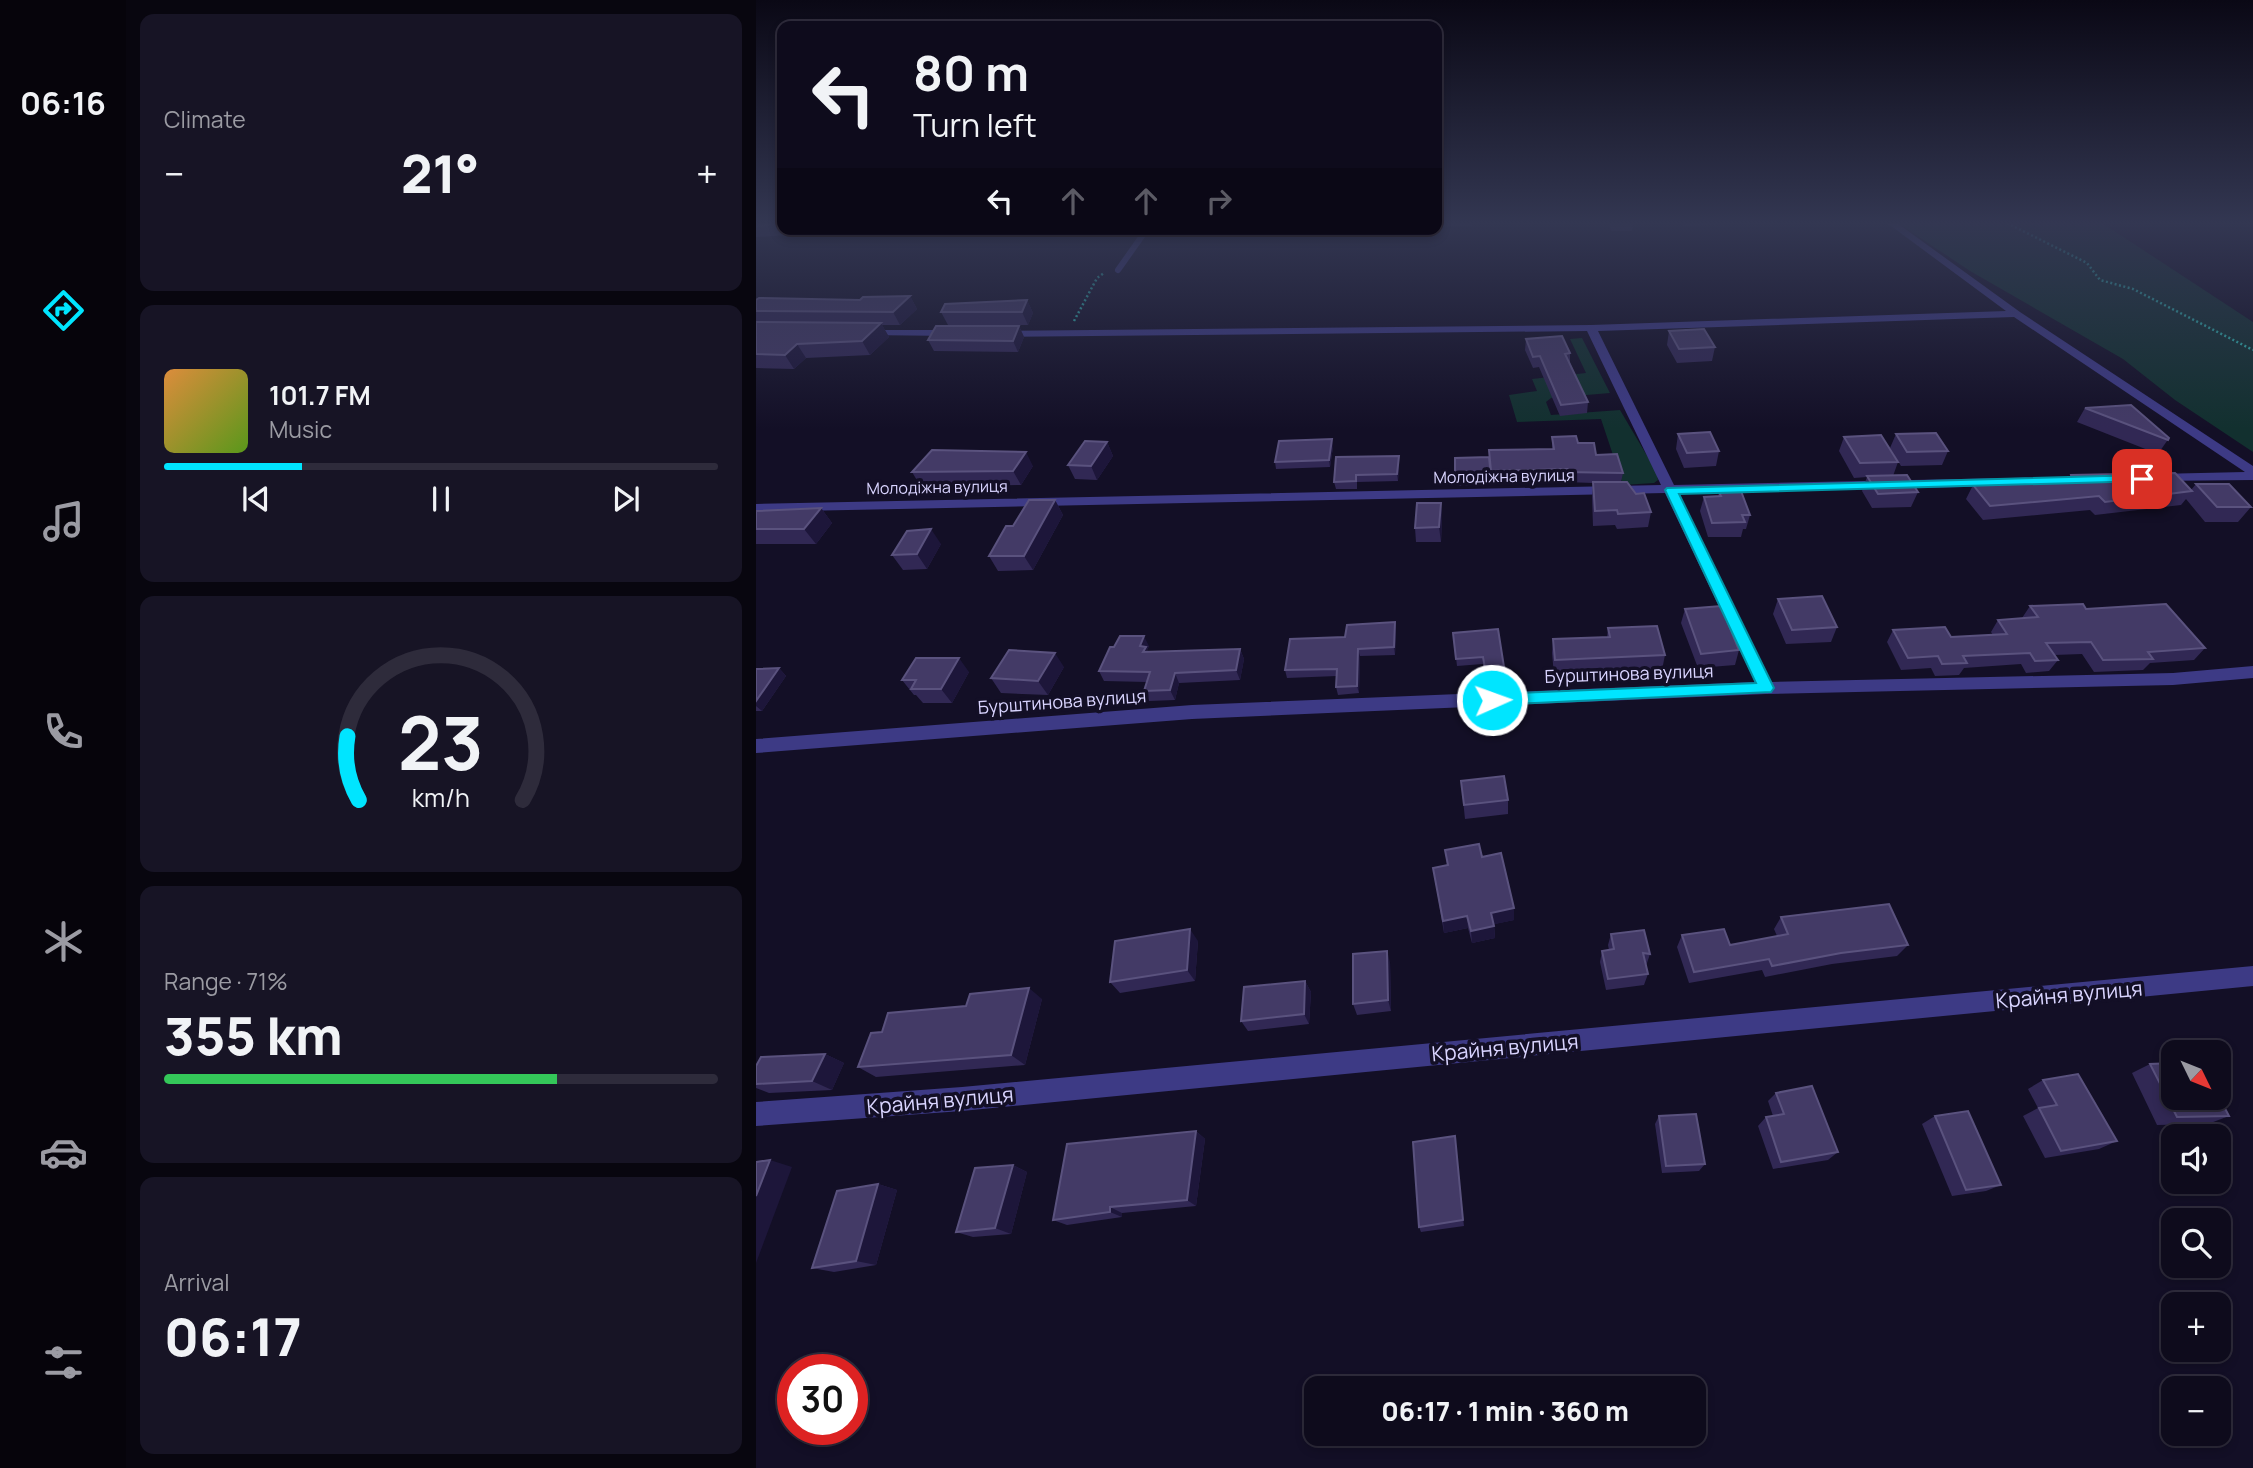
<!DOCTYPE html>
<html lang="en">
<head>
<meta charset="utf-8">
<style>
  :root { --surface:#0e0b1c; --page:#171425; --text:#f1f3f6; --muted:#9b9ba3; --line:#2e2b3b; --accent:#00e5ff }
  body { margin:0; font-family:Manrope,sans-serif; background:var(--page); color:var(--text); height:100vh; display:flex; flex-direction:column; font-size:26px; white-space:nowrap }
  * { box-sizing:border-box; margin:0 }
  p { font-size:23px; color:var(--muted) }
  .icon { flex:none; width:38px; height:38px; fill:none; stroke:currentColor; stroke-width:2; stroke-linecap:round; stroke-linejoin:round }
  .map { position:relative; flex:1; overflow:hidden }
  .side { display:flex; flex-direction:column; gap:14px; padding:14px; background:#08060f; width:630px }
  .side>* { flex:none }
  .top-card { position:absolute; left:21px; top:21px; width:665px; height:214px; border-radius:14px; box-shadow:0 4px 10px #0003,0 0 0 2px var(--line); background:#0e0b1c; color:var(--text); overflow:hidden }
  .needle { width:46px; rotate:133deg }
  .buttons { position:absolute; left:1405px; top:1040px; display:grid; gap:14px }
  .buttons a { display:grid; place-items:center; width:70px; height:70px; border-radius:14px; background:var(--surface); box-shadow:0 4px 10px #0003,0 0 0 2px var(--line); font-size:35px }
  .speed { position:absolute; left:21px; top:1354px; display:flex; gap:14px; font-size:35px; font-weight:700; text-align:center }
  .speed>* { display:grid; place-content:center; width:91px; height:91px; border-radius:50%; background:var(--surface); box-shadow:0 4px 10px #0003,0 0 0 2px var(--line); line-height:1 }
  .speed .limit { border:10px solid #d22; background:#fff; color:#111 }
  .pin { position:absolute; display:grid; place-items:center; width:60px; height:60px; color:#fff; margin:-30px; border-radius:14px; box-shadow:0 4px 10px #0006 }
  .me { position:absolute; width:77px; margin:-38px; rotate:88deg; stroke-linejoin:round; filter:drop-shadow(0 0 5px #0008) }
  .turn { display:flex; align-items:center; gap:24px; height:147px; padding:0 21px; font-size:32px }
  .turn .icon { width:91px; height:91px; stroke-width:2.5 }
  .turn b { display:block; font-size:49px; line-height:60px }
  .lanes { display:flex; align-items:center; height:66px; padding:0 21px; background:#0003; justify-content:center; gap:35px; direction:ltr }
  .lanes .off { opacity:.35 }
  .big { font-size:52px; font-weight:800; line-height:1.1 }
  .side .widget { flex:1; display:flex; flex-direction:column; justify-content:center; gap:10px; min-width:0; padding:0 24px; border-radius:14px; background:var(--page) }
  .side .dial { align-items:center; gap:0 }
  .dial svg { height:182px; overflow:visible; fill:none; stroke:var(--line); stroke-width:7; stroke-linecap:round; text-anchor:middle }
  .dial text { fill:var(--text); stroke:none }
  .song { display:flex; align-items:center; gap:21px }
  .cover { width:84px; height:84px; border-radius:10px; background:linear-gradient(135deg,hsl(30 70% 55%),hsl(90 70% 35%)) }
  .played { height:7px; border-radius:4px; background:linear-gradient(90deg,var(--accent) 25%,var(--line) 25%) }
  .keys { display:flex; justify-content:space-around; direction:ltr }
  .heat { display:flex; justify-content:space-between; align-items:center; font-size:38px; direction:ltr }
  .charge { height:10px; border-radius:5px; background:linear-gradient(90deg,#34c759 71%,var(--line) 0) }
  .trip { position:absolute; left:548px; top:1376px; width:402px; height:70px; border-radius:14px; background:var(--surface); box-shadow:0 4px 10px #0003,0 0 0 2px var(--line); font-weight:800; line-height:70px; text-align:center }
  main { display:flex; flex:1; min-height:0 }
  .dock { display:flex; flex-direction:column; width:126px; justify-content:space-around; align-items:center; background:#06040b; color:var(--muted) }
  .dock .icon { width:49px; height:49px }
  .dock .current { color:var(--accent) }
  .dock b { font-size:32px; color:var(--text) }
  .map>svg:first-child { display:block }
  .green { fill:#12302f }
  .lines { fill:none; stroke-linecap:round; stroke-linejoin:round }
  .path { stroke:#2fb8b0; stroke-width:2.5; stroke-dasharray:2 2.5; stroke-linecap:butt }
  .lane { stroke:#3d3a85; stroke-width:6 }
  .street { fill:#3d3a85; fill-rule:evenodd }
  .wall { fill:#312854 }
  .shaded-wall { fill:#1d163a }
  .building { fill:#433a66; stroke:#5a527e; stroke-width:2 }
  .route { fill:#00e5ff; stroke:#0095a6; stroke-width:2 }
  .labels { text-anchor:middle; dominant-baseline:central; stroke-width:7; stroke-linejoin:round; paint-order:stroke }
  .far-street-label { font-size:16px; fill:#d9d4ff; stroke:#130f26 }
  .street-label { font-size:18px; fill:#d9d4ff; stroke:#130f26 }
  .near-street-label { font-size:21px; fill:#d9d4ff; stroke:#130f26 }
</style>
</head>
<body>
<main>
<nav class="dock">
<b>06:16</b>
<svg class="icon current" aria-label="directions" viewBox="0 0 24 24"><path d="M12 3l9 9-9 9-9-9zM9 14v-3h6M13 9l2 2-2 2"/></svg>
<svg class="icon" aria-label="music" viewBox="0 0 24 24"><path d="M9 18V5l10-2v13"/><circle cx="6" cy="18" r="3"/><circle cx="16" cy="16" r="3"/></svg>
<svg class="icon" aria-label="phone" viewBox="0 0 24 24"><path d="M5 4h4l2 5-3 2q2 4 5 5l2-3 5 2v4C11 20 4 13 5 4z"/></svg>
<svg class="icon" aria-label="climate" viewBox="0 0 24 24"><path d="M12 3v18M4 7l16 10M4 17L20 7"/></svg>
<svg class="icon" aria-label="car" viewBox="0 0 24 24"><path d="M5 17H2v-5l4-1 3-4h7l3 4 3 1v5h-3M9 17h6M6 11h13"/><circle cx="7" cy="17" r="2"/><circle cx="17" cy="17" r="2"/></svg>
<svg class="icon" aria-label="filters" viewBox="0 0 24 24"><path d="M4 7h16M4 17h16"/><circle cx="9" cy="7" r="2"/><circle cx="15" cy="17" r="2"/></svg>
</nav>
<section class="side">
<div class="widget"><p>Climate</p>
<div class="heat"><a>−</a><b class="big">21°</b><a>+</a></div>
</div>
<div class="widget">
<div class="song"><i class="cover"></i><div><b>101.7 FM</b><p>Music</p></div></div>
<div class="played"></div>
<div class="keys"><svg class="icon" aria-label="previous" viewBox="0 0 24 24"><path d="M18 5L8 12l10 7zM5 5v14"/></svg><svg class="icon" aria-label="pause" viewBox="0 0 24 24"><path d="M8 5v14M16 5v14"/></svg><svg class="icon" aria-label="next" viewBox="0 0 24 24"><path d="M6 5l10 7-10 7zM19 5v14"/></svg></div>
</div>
<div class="widget dial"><svg viewBox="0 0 100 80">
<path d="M14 69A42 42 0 1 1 86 69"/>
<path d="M14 69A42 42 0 0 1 9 41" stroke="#00e5ff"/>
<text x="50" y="56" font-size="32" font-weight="700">23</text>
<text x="50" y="72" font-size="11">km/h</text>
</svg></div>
<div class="widget"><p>Range · 71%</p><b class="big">355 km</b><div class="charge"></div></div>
<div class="widget"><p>Arrival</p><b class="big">06:17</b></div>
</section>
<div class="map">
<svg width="1497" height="1468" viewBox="0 0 1497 1468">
  <rect width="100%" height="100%" fill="#130f26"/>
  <!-- green -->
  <path class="green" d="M1142,223H1346L1497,322V452L1419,400L1367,359L1214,271Z
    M826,338L854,393L795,398L790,402L795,415L864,410L900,471L902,480L898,483L867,485L845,419L761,422L753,395L781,391L776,379L830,373L814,339Z"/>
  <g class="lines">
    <!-- path -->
    <path class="path" d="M1251,223L1331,263L1344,280L1377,289L1497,350
      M318,321L341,278L348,273"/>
    <!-- lane -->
    <path class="lane" d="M362,270L391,229"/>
    <!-- street -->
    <path class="street" d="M1131,223H1141L1264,312L1497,466V480L1395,481L1393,478L1400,474L1489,472L1258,317L842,331L918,485L1305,477L1312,481L1305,485L922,493L1015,682L1417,673L1497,666V678L1417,685L1010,694L436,719L0,753V739L436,705L999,682L909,493L0,512V504L905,485L831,331L245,337L240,334L245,331L835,325L1250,311Z
      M104,330H199L204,333L199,336L108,335L104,334Z
      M1497,966V986L206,1111L0,1126V1102L206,1087Z"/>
  </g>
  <!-- wall -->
  <path class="wall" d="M0,223H26V229H379L34,235L0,237Z
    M681,223H716V226L681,227Z
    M807,223H916L877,224L876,231H855L853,224H807Z
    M927,223H988L928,226Z
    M399,229H597L436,231Z
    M154,296L161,309L144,325H126L133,337L114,355L50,358L38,369L0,368V300H104Z
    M271,300L277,313L272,325H192L185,312Z
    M263,326L268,337L262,352L178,351L172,340Z
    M913,331L959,347L956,361L921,363L911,345Z
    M770,339L814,353V363L832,402L831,413L804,416L783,367L777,368L769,350Z
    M1329,408L1413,438L1402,454L1321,422Z
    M922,434L963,451L960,466L928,468L920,449Z
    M1140,434L1192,451L1186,465L1145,466L1134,448Z
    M796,437L822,443L867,473L865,482L880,494L895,512L892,527L861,529L859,525L837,526L836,497L837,483L809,482V480L735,481V485L700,486L699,458L733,457L796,449Z
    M1088,437L1142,462L1137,476L1162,492L1155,507L1116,508L1106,491L1111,477L1098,478L1083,451Z
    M351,442L357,456L341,480L319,479L312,465Z
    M577,447L574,467L520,469L519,462Z
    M643,463L642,481L601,482V489H580L578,482Z
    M277,466L265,485L165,487L156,472Z
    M1315,475L1435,490L1440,484L1495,507L1482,522H1449L1430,499L1425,505L1339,515L1334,510L1227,520L1210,499L1217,485L1313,479Z
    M963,492L994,515L990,529H987L985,537H952L944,511L948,497L962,496Z
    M299,500L307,515L277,570L242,571L233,556L257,526Z
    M685,503L686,518L685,542H660L659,528Z
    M65,508L76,523L60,544H0V511Z
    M185,544L171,569L147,570L136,555Z
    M1022,599L1081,627L1075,642L1030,644L1017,614Z
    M1274,606L1330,609L1449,648L1438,660L1394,663L1387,670L1338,672L1326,654L1298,655L1302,660L1293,671L1270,673L1265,664L1208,668L1203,675L1179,676L1175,668L1145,670L1131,642L1137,630L1195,637L1237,635L1235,632L1242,620L1266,618Z
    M929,609L983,650L979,665L942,668L925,623Z
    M639,622L640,629L639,655L604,656L603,693L582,695L580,687L581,676L531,678L529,670L589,637Z
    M852,628L909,655L906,670L798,675L796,653L797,639L851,637Z
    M697,633L748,667V674L729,676L727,664L701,666Z
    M393,646L391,650L392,652L484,649L488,659L484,680L423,683L419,700L393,701L388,691L391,682L348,681L343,671L358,647Z
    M308,667L292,695L245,693L235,678Z
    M23,668L30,676L6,711H0V669Z
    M213,672L196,703H167L160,695H158L146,680Z
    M705,781L752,800V814L709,819Z
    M689,850L726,857L758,908V920L738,924L739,938L716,943L712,928L688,933L677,868L691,865Z
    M1025,917L1152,945L1141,956L1076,964L1009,977L1006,970L933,983L921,947L926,935L974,945L1021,936L1018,929Z
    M855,934L894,954L890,966L892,974L888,985L850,990L844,962L846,951L853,950L852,945Z
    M442,941L439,981L364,993L354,982Z
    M634,962L635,1011L601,1015L597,1004Z
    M549,981L555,992L553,1024L492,1031L485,1021Z
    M286,999L269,1065L120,1077L102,1067Z
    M69,1054L88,1063L76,1090L13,1093L0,1088V1066Z
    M1394,1064L1473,1116L1452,1124L1401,1125L1376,1073Z
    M1287,1080L1361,1141L1343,1149L1289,1158L1267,1116L1282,1108L1272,1089Z
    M1020,1093L1082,1152L1072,1160L1017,1169L1002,1126L1010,1117L1017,1116L1012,1101Z
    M903,1116L949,1164L943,1171L906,1173L899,1124Z
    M1179,1116L1245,1185L1230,1191L1196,1196L1166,1124Z
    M440,1131L449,1139L440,1206L366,1213V1217L311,1225L297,1220Z
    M699,1136L708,1226L665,1232L663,1227Z
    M257,1165L271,1172L255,1234L217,1237L200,1232Z
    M122,1184L141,1190L120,1265L78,1272L56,1268Z"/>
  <!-- shaded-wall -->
  <path class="shaded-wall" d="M154,296L161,309L144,325L137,312Z
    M271,300L277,313L272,325L266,312Z
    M125,323L133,337L114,355L106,341Z
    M263,326L268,337L262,352L257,341Z
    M41,344L50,358L38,369L29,355Z
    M576,439L577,447L574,467L573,460Z
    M351,442L357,456L341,480L335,466Z
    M270,452L277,466L265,485L257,471Z
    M643,456V463L642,481L641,474Z
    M299,500L307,515L277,570L268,556Z
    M685,503L686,518L685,542L683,527Z
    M65,508L76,523L60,544L48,529Z
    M175,529L185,544L171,569L161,554Z
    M639,622L640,629L639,655L638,647Z
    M388,636L393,646L391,650L395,656L392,662L384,646Z
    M484,649L488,659L484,680L480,670Z
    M602,649L604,656L603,693L601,686Z
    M299,653L308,667L292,695L282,681Z
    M203,658L213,672L196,703L185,689Z
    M23,668L30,676L6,711L0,706V701Z
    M419,673L423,683L419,700L414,690Z
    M758,908V920L735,925V913Z
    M711,916L712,928L688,933L687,921Z
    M738,926L739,938L716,943L715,931Z
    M434,929L442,941L439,981L431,970Z
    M631,951L634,962L635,1011L632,1000Z
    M549,981L555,992L553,1024L548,1014Z
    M273,988L286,999L269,1065L255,1055Z
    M69,1054L88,1063L76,1090L56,1081Z
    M440,1131L449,1139L440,1206L431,1200Z
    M699,1136L700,1143L708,1226L707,1220Z
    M14,1160L36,1167L0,1263V1196Z
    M257,1165L271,1172L255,1234L239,1228Z
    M122,1184L141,1190L120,1265L100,1261Z
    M354,1207L366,1213V1217L354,1212Z"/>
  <!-- building -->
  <path class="building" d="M0,223H26V224L0,226Z
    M154,296L137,312L0,311V300L3,298L104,300L107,297Z
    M271,300L266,312H185L189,304Z
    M0,322L125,323L106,341L41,344L29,355L0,354Z
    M180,326H263L257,341L172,340Z
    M948,329L959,347L923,349L913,331Z
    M806,336L814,353L809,354L832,402L805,405L784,356L777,357L770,339Z
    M1375,405L1413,438L1412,440L1329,408Z
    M954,432L963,451L931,453L922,434Z
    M1180,433L1192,451L1151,452L1140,434Z
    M1125,435L1142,462L1104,463L1088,437Z
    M820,436L822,443H838L840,455L861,454L867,473L809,472L811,469L735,471L733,450L798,449L796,437Z
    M576,439L573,460L519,462L523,441Z
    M329,441L351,442L335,466L312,465Z
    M176,450L270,452L257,471L156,472Z
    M643,456L641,474L600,475V481L578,482L580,457Z
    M733,457L735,477L699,479V458Z
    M1419,473L1436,491L1349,502L1343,496L1234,506L1217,485L1316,479L1315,475Z
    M1151,475L1162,492L1122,494L1111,476Z
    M837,482H871L880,494L888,493L895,512L862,514L861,510L839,511Z
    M1440,484H1473L1495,507H1461Z
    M985,491L994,515H986L989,522L956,523L948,497L965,496L963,492Z
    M273,500H299L268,556H233L250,526H257Z
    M661,503H685L683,527L659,528Z
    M65,508L48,529H0V511Z
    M175,529L161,554L136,555L151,531Z
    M1066,596L1081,627L1036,630L1022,599Z
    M1327,604L1330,609L1410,604L1449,648L1392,652L1397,659L1347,660L1335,642L1290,643L1302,660L1279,661L1274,653L1207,656L1211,663L1186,664L1182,656L1152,658L1137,630L1189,627L1195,637L1251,634L1242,620L1282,617L1274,606Z
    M965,606L983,650L945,654L929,609Z
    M639,622L638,647L602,649L601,686L580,687L581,669L529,670L534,639L589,637L591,625Z
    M901,626L909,655L799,660L797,639L854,637L852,628Z
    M742,629L748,667L729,668L727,657L700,659L697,633Z
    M364,636H388L384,646L390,647L387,652L484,649L480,670L419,673L414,690L388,691L394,672L343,671L354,647H358Z
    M253,650L299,653L282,681L235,678Z
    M160,658H203L185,689H155L160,680H146Z
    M23,668L0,701V669Z
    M748,776L752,800L708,805L705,781Z
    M723,844L726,857L745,853L758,908L735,913L738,926L715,931L711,916L687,921L677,868L692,865L689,850Z
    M1133,904L1152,945L1085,953L1016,966L1013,959L938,972L926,935L968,929L974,945L1032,934L1025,917Z
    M434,929L431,970L354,982L359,941Z
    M888,930L894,954L887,953L892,974L852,979L846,951L858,949L855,934Z
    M631,951L632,1000L597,1004V954Z
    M549,981L548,1014L485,1021L488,987Z
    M273,988L255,1055L102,1067L115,1033L126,1032L132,1013L210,1006L214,994Z
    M69,1054L56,1081L0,1084V1066L5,1057Z
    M1418,1063V1097H1463L1473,1116L1421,1117L1394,1064Z
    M1322,1074L1361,1141L1305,1151L1283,1108L1301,1105L1287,1080Z
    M1056,1086L1082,1152L1025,1162L1010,1117L1028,1114L1020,1093Z
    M1212,1111L1245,1185L1210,1190L1179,1116Z
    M940,1114L949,1164L910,1166L903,1116Z
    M440,1131L431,1200L354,1207V1212L297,1220L311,1144Z
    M699,1136L707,1220L663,1227L657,1142Z
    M14,1160L0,1196V1162Z
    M257,1165L239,1228L200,1232L219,1168Z
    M122,1184L100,1261L56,1268L81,1191Z"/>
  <!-- sky -->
  <linearGradient id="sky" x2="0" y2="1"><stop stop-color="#0a0815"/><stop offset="0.52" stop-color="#333752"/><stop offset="1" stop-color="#333752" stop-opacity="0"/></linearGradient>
  <rect width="1497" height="429" fill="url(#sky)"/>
  <!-- route -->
  <path class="route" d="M1386,475L1392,479L1390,481L923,494L1018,688L1015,692L736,705L729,700L736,694L1000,683L909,490L911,488Z"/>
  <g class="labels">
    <!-- far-street labels -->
    <g class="far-street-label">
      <text transform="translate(748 476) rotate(-1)">Молодіжна вулиця</text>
      <text transform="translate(181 487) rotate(-1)">Молодіжна вулиця</text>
    </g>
    <!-- street labels -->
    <g class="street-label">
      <text transform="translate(873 673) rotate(-2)">Бурштинова вулиця</text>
      <text transform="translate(306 701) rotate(-4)">Бурштинова вулиця</text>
    </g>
    <!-- near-street labels -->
    <g class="near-street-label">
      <text transform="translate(1313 994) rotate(-5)">Крайня вулиця</text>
      <text transform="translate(749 1047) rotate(-5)">Крайня вулиця</text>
      <text transform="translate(184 1100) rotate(-5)">Крайня вулиця</text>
    </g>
  </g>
</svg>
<div class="buttons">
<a><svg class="needle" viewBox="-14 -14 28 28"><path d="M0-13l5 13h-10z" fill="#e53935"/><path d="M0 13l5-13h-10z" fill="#9b9ba3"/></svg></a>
<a><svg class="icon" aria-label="sound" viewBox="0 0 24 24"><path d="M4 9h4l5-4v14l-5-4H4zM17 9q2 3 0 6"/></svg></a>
<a><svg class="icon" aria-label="search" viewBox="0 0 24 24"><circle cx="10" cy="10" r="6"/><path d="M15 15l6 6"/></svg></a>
<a>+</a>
<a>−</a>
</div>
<div class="speed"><div class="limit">30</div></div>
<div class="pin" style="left:1386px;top:479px;background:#d93025"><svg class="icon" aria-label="arrive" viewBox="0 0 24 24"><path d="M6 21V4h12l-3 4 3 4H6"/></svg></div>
<svg class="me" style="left:736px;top:700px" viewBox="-20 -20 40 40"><circle r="17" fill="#00e5ff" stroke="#fff" stroke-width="3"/><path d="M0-11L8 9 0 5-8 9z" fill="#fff"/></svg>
<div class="trip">06:17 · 1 min · 360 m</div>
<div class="top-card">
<div class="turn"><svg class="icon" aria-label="left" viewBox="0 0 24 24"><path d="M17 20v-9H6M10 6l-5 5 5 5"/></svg><div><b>80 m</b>Turn left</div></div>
<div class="lanes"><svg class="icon" aria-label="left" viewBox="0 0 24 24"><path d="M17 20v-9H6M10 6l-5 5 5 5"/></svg><svg class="icon off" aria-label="ahead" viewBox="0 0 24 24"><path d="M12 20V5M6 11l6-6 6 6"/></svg><svg class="icon off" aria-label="ahead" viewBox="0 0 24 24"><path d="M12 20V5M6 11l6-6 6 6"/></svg><svg class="icon off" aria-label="right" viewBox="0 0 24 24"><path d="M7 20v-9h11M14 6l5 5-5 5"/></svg></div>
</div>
</div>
</main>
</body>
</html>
